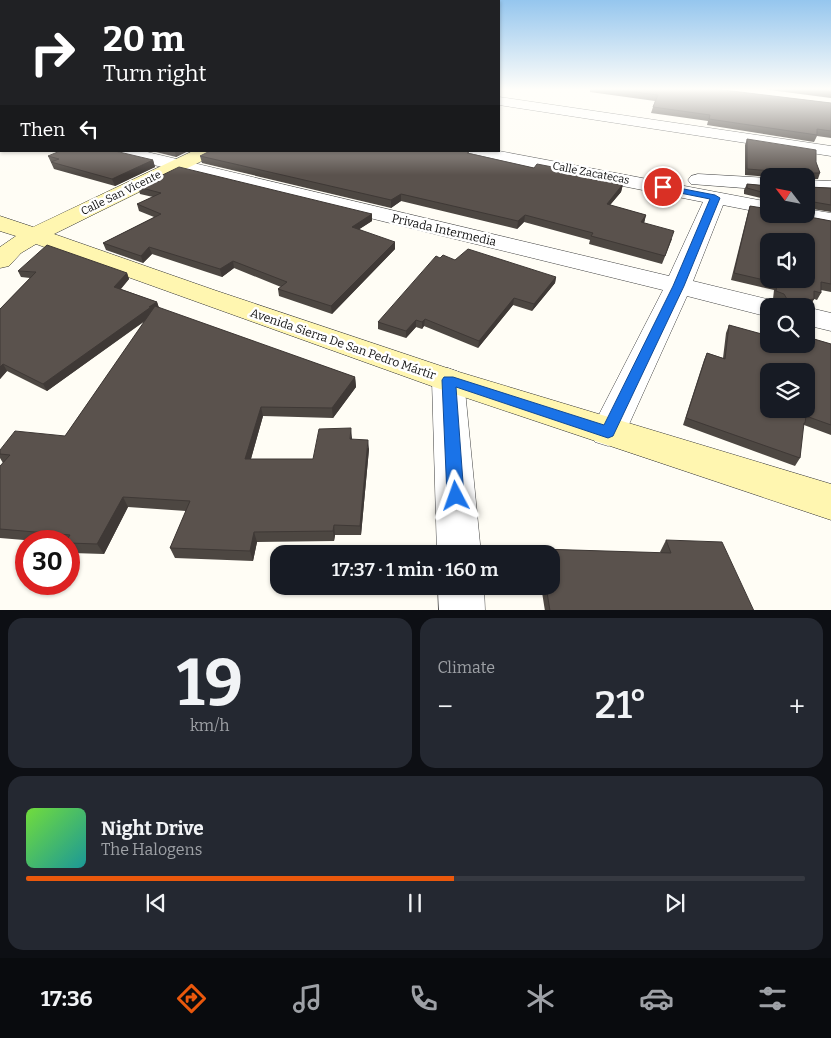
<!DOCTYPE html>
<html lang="en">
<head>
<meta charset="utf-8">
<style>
  :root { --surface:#171b24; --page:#242831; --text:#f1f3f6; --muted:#9ea1a6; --line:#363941; --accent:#ea580c }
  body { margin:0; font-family:Bitter,serif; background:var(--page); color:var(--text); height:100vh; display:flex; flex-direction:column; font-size:19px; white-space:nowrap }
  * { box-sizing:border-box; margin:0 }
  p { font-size:16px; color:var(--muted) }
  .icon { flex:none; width:28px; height:28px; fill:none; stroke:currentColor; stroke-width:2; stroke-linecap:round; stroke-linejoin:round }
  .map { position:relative; height:610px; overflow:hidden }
  .drawer { display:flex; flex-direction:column; gap:8px; padding:8px; background:#0d0f14; flex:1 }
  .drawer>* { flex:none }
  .hud { position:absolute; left:0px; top:0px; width:500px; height:152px; box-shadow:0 1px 4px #0004; background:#202124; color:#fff; overflow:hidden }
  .needle { width:32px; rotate:302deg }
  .controls { position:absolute; left:760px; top:168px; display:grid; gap:10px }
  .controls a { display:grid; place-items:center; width:55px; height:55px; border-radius:10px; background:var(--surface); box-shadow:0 1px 4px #0004; font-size:25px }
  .speed { position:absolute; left:15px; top:530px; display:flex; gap:10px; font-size:25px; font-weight:700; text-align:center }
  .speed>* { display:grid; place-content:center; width:65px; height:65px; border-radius:50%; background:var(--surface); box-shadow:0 1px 4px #0004; line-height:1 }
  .speed .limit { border:8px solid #d22; background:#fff; color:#111 }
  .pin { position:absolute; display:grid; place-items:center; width:42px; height:42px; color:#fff; margin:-21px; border:2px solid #fff; border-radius:50%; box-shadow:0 1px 5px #0007 }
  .me { position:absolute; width:55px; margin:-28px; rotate:356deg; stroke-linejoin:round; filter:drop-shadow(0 0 4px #0008) }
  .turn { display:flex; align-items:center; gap:18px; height:105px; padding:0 20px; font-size:22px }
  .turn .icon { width:65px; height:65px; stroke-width:2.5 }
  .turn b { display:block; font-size:35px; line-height:42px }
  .then { display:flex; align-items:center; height:48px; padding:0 20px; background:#0003; gap:10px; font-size:19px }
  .big { font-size:38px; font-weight:600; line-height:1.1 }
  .drawer .widget { flex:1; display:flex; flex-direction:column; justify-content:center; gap:8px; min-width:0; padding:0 18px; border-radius:15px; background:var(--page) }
  .drawer .dial { align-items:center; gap:0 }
  .dial b { font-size:65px; line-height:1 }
  .song { display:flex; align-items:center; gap:15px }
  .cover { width:60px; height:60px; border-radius:8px; background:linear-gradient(135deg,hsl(100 70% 55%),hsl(180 70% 35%)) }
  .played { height:5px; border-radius:2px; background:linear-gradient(90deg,var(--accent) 55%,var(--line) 55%) }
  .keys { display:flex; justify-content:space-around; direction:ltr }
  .heat { display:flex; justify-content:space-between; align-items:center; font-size:28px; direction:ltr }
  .drawer .tiles { flex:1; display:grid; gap:8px; grid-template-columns:1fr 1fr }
  .widget:last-child { grid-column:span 2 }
  .trip { position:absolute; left:270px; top:545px; width:290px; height:50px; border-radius:15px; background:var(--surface); box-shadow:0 1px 4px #0004; font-weight:600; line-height:50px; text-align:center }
  .tab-bar { display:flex; height:80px; justify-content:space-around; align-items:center; background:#090b0e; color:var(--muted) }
  .tab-bar .icon { width:35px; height:35px }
  .tab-bar .current { color:var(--accent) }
  .tab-bar b { font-size:22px; color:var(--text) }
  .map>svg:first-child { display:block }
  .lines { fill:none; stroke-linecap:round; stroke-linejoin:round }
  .street-casing { stroke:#444; stroke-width:1 }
  .secondary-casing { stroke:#333; stroke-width:1 }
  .street { fill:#fff; fill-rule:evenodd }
  .secondary { fill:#fff6b0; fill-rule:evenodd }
  .wall { fill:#4d4742 }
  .shaded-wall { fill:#3f3936 }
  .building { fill:#5a524d; stroke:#3f3936; fill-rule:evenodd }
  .route { fill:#1a73e8; stroke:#114b97 }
  .labels { text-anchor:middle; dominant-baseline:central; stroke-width:5; stroke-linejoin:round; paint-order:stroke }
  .far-street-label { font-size:11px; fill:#111; stroke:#fff }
  .street-label { font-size:12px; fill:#111; stroke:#fff }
</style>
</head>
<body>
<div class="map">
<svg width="831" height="611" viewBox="0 0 831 611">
  <rect width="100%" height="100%" fill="#fffdf5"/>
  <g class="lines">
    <defs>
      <path id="street" d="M499,97L831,146V156L499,105Z
        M0,115H1V125H0Z
        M110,151H143L669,276L703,202L471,156L465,155L462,151H499L769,202V214H772H769L723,205L693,281L779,302L782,306H769V317L687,296L621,442L608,446L595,442L590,432L663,290L113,155Z
        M698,174L769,178V190L691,184L688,180L691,176Z
        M806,180L831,181V193L806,192Z
        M806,209L831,213V227L792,219L789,214H806Z
        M806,307L831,313V331L806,325Z
        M448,368L459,372L464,380L481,554H437L432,380L437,372Z
        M438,586H484L485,611H439Z"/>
      <path id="secondary" d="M193,151H217L214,155L54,234L214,290L459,372L831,484V520L437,388L36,244L21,253L9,266L0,268V247L16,236L0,231V216L33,227Z"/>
    </defs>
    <!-- street casing -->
    <use href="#street" class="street-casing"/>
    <!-- secondary casing -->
    <use href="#secondary" class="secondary-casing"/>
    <!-- street -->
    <use href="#street" class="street"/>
    <!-- secondary -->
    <use href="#secondary" class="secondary"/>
  </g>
  <!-- wall -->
  <path class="wall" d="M590,89H715L831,103V138L817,136L814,142L707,125L708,121L651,113L655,101L590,92Z
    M762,89H831V98Z
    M747,139L816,162L820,173L818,179H807V187L831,188V212L806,208V176L769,177L745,175V145Z
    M152,151H188L176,157Z
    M469,151V153L534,168L573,171V172L623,184L621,192L610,205L646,215L644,223L672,239L662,264L589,244L590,240L524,222L517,229L401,201L391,208L202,163L200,156Z
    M48,156L153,160L155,167L115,186L54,169Z
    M747,184L769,186V200L744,194V190Z
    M138,187L372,214V221L359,229L395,249L332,314L279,296L278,289L281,287L234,268L222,277L152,254L143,263L106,250L103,243L154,217L139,211L137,204L153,197L140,194Z
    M750,206L831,221V292L821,290V293L817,300L814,299L810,306H808V318L814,339L831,344V435L804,425L803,426L800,458L795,466L683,425L704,360L707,353L723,358L726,333L729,325L768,336L769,331V344L806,306H772L775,301L779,300L773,299L774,290L731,280L748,212Z
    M440,258L556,277L555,283L532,311L513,305L478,348L424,326L422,329L416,327L406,338L378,329V322Z
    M18,271L127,273L129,279L121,289L157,302L159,308L355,377L356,387L333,418L263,416L251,459H313L352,438V439L369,449L361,535H335L334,541L257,542L253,561L175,558L170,548L186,511L128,507L104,554L72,553L69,548V541H36L0,538V466L3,463L0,458V450L65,436L145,321L47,391L7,371L0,379V309L30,278L21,277Z
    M666,540L754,611H545L541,586H551V554H539L540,549L661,553L660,552Z"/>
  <!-- shaded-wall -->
  <path class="shaded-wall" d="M1,103V110L0,111V104Z
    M175,151H188L176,157Z
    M153,160L155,167L115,186L112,179Z
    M623,184L621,192L605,211L607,204Z
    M401,194V201L391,208V200Z
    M372,214V221L352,234V227Z
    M525,215L524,222L517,229L518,221Z
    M646,215L644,223L641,222Z
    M395,242V249L332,314L331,306Z
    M149,247L152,254L143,263L141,256Z
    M233,261L234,268L222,277L220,269Z
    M127,273L129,279L117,293L114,287Z
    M556,277L555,283L532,311L534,304Z
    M514,298L513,305L478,348L479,341Z
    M814,299L810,306L806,307L808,300Z
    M157,302L159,308L154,314L47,391L43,384Z
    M425,319L424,326L422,329V322Z
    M416,320V327L406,338V331Z
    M3,364L7,371L0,379V367Z
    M355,377L356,387L333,418L332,408Z
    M261,407L263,416L248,469L245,459Z
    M351,428L352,438L351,449L350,439Z
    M368,440L369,449L361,535L360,526Z
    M123,497L128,507L104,554L97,544Z
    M334,525L335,535L334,541L333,531Z
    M254,532L257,542L253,561L250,551Z"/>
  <!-- building -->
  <path class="building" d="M0,89H1V103L0,104Z
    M611,89H715L831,103V131L817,129V135L709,119L710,115L653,107L658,95Z
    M809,89H831V92Z
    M747,139L816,150V162L820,173H807V187L831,188V205L808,201L807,206H806V176H773V171L747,169Z
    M60,151H115L153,160L112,179L51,162L59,159L48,156Z
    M210,151H469L467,153L534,168L537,164L573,171L572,172L623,184L607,204L646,215L641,222L674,231L665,256L591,236L593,233L525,215L518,221L401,194L391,200L200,156Z
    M179,167L372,214L352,227L395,242L331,306L278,289L287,282L233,261L220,269L149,247L141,256L103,243L161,214L137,204L161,193L138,187Z
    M747,184L769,186V194L747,188Z
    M750,206L769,209V214H794L831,221V284L821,282V293L814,291V299L808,300V318L814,321V339L831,344V425L806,416L805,423H804L800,458L686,418L707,353L725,359L729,325L769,336V344H806V306H774L775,301L787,299L784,294L776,291L777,283L734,273ZM769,241H806V279H769ZM769,371H806V409H769Z
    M47,245L127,273L114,287L157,302L149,307H151L43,384L3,364L0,367V309L36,272L18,271Z
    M468,249L556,277L534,304L514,298L479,341L425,319L422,322L416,320L406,331L378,322L436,256L440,258L443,255L455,260Z
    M155,306L355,377L332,408L261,407L245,459H313L319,429L351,428L350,439L368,440L360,526L334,525L333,531L254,532L250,551L170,548L190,501L123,497L97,544L69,543V541H66L70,535L0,529V466L10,455L0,454V450L15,431L65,436Z
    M666,540L722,542L754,611H550L546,586H551V554H541L540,549L671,553Z"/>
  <!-- sky -->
  <linearGradient id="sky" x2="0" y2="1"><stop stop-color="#95c6ee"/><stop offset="0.51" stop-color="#fffefa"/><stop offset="1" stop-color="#fffefa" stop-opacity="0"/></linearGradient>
  <rect width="831" height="175" fill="url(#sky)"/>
  <!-- route -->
  <path class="route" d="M663,185L715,195L720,198L684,286L613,436L608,438L456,387L464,496L461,501L456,503L450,501L447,496L442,380L444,377H453L604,425L673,286L710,199L660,189V186Z"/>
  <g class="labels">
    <!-- far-street labels -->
    <g class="far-street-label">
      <text transform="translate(591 173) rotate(11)">Calle Zacatecas</text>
      <text transform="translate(121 193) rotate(-26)">Calle San Vicente</text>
    </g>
    <!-- street labels -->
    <g class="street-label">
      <text transform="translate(444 230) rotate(13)">Privada Intermedia</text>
      <text transform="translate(343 344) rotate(19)">Avenida Sierra De San Pedro Mártir</text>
    </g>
  </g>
</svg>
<div class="controls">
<a><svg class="needle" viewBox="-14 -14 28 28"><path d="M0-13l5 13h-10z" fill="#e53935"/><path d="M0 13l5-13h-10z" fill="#9ea1a6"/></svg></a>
<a><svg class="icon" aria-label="sound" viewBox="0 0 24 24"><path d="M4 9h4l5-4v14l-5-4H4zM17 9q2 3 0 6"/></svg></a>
<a><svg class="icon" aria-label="search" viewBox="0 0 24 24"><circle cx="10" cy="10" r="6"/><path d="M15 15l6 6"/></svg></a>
<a><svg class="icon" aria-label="layers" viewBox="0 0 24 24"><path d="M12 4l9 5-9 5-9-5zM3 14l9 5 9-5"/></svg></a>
</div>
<div class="speed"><div class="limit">30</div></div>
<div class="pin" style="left:663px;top:187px;background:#d93025"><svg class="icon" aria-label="arrive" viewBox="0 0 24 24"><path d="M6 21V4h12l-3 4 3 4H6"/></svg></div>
<svg class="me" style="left:456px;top:496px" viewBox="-20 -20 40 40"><path d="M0-17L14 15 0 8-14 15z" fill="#1a73e8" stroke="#fff" stroke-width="4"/></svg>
<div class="trip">17:37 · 1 min · 160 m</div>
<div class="hud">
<div class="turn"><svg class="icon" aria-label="right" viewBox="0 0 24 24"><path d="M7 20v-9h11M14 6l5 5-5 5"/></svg><div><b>20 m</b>Turn right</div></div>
<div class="then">Then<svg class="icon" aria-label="left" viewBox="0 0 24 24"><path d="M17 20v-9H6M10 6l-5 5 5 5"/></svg></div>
</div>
</div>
<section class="drawer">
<div class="tiles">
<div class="widget dial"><b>19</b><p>km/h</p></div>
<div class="widget"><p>Climate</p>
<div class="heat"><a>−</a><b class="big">21°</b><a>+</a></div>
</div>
<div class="widget">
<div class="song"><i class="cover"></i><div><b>Night Drive</b><p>The Halogens</p></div></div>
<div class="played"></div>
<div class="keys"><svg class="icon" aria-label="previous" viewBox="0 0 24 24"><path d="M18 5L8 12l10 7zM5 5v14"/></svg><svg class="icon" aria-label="pause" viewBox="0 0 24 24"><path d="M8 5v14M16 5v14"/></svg><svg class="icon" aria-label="next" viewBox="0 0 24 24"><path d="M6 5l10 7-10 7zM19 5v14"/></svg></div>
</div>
</div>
</section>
<nav class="tab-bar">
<b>17:36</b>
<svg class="icon current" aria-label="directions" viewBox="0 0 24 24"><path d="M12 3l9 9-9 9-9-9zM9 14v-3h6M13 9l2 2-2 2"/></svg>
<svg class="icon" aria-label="music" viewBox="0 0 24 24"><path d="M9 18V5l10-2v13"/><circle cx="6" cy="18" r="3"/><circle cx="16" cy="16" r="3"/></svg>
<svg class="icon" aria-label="phone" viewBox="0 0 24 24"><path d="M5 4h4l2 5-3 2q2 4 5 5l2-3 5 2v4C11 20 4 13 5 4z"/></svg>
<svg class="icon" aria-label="climate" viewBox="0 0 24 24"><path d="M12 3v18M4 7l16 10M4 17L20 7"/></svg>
<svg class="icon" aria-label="car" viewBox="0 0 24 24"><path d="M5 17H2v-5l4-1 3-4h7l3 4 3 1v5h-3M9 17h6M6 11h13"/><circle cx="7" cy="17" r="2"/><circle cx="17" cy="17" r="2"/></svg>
<svg class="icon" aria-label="filters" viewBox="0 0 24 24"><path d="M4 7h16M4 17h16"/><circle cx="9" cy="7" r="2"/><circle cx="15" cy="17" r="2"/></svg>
</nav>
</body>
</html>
